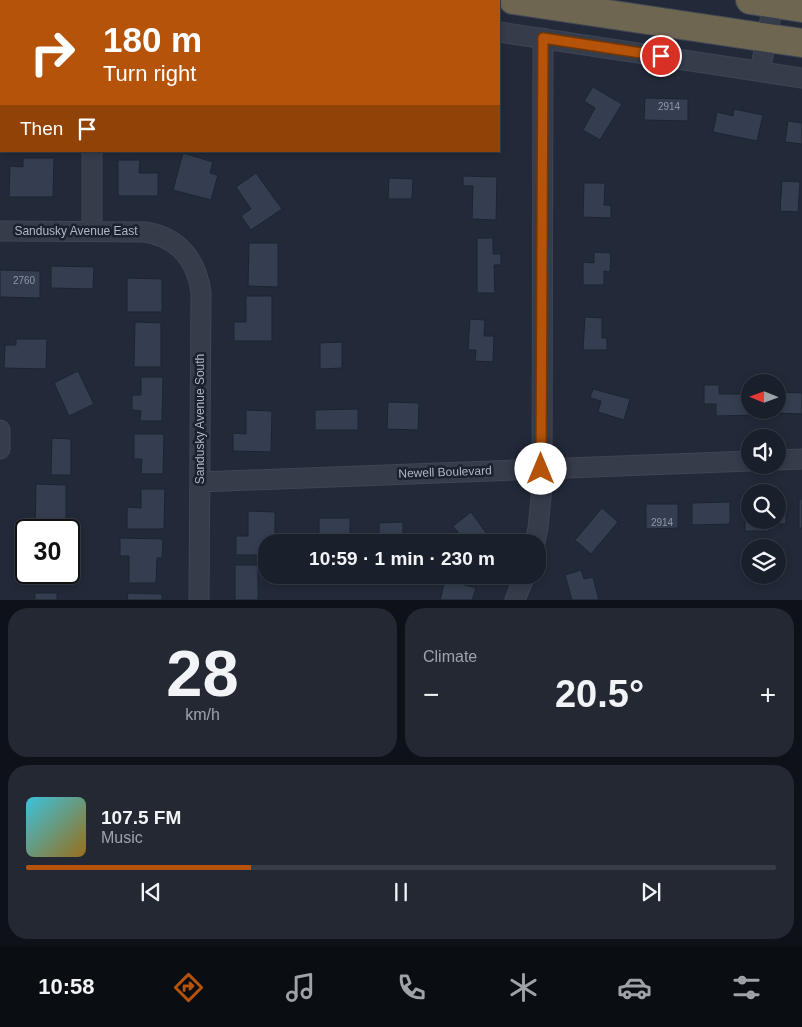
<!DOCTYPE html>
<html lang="en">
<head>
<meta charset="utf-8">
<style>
  :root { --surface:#1a202b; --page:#232833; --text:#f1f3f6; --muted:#9fa3a9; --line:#383e47; --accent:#b45309 }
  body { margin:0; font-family:Arial,sans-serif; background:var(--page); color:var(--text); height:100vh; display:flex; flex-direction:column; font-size:19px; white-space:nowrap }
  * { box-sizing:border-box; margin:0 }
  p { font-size:16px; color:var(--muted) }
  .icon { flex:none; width:28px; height:28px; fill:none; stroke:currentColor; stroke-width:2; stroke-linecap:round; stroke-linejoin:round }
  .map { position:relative; height:600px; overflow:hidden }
  .drawer { display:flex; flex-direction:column; gap:8px; padding:8px; background:#0e1218; flex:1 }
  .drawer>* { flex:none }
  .top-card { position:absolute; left:0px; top:0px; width:500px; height:152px; box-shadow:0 2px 8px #0003,0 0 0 1px var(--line); background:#b45309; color:#fff; overflow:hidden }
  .needle { width:32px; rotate:271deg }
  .buttons { position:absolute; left:741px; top:374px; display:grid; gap:10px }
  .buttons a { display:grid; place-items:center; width:45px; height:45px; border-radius:50%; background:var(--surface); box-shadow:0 2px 8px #0003,0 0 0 1px var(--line); font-size:25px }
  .speed { position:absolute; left:15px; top:519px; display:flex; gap:10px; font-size:25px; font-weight:700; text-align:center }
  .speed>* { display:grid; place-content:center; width:65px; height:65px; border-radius:50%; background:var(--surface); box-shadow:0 2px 8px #0003,0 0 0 1px var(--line); line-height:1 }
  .speed .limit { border:2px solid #111; border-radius:8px; background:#fff; color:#111 }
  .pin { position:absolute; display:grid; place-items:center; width:42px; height:42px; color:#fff; margin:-21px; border:2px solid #fff; border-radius:50%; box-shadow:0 1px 5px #0007 }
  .me { position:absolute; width:55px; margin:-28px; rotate:0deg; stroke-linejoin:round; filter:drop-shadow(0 0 4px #0008) }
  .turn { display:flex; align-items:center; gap:18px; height:105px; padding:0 20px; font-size:22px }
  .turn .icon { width:65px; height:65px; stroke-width:2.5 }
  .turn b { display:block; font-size:35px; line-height:42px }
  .then { display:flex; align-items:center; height:48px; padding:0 20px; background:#0003; gap:10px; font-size:19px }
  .big { font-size:38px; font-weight:600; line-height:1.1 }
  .drawer .card { flex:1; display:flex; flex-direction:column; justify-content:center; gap:8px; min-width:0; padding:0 18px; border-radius:20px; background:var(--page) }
  .drawer .dial { align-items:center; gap:0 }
  .dial b { font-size:65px; line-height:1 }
  .song { display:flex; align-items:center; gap:15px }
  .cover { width:60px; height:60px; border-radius:8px; background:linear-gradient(135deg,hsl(190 70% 55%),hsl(40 70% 35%)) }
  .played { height:5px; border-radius:2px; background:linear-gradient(90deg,var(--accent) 30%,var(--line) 30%) }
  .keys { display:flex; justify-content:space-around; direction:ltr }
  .heat { display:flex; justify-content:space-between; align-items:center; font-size:28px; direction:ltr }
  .drawer .tiles { flex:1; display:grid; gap:8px; grid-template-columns:1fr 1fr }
  .card:last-child { grid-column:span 2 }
  .trip { position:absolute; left:258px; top:534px; width:288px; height:50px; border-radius:20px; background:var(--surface); box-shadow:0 2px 8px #0003,0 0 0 1px var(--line); font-weight:600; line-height:50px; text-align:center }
  .tab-bar { display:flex; height:80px; justify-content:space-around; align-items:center; background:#0a0d11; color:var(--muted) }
  .tab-bar .icon { width:35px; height:35px }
  .tab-bar .current { color:var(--accent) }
  .tab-bar b { font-size:22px; color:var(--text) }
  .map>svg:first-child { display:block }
  .building { fill:#343e50; stroke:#1d2330 }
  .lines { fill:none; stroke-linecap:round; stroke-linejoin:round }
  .minor-casing { stroke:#3f4553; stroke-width:21 }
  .highway-casing { stroke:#404754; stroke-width:30 }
  .minor { stroke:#353c4a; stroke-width:19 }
  .highway { stroke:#6f6652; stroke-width:28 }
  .route-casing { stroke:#753606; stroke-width:12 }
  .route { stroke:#b45309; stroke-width:9 }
  .labels { text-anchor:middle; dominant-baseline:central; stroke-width:5; stroke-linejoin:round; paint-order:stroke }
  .number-label { font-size:10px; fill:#8f97a6 }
  .street-label { font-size:12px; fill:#b0b7c6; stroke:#1b212e }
</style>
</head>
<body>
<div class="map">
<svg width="802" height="600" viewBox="0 0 802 600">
  <rect width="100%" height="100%" fill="#222a39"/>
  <!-- building -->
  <path class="building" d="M593,87L622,104L600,140L583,130L595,108L584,101Z
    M645,98L688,99V121L644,120Z
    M734,109L763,115L757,141L713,132L717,112L733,116Z
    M788,121L802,123V144L785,142Z
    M183,153L213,162L210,173L218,175L211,200L173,190Z
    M23,158H54L53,197H9L10,166L23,167Z
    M118,160H140L139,173H158V196H118Z
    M256,173L282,209L251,230L241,216L251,209L236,187Z
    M463,176L497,177L496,220L472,219L473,186H463Z
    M389,178L413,179L412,199H388Z
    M782,181L800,182L798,212L780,211Z
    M584,183H605L604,205H611V218L583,217Z
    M477,238H493V254H501V265H494L495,293H477Z
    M249,243H278V287L248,286Z
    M594,252L611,253L610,272L604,271V285H583V262L594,263Z
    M51,266L94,267L93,289L51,288Z
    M0,270L40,271V298L0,297Z
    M127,278L162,279V312H127Z
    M246,296H272V341H234V322H246Z
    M585,317L602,318V338H607V350H583Z
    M470,319L485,320L484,336H494L493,362L475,361L476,350H468Z
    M135,322L161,323V367H134Z
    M16,339H47L46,369L4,368L5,345H16Z
    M342,342V368L320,369V343Z
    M78,371L94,404L69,416L54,383Z
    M141,377H163L162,421H140L141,411L132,410V395H141Z
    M704,385H719V394H750V410H759V415L716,416V404H704Z
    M593,389L630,399L624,420L598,412L601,401L590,398Z
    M778,392L802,393V414L777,413Z
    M388,402L419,403L418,430L387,429Z
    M358,409V430H315V410Z
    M246,410L272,411L271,452L233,451V433L246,434Z
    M134,434H164L163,474H141L142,459H134Z
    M52,438L71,439V475H51Z
    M36,484L66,485V530H35Z
    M141,489H165L164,529H127V507L141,508Z
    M799,499H802V528H799Z
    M730,502V524L692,525V503Z
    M646,504H678V528L646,529Z
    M745,506H750V520H778V506H786V524H769V531H745Z
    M602,508L618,522L591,554L575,540Z
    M248,511L275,512V542H266V546H263V555H236V536H248Z
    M471,512L492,541L490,542H465L453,526Z
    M319,518H350V540H319Z
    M403,522V542H379V523Z
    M120,538L163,539L162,558H157L156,583H129V556H120Z
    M235,565H258V600H235Z
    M581,570L584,579L593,577L599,600H572L565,575Z
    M35,572H65V580L35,579Z
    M445,580L476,588L472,600H440Z
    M35,593H57V600H35Z
    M128,593L162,594V600H127Z"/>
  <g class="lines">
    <defs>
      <path id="minor" d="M274,0L283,1
        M92,1V0
        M499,32L802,78
        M760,71L774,0
        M92,151V231
        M0,231L145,232C178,237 196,259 201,292L199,600
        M0,449V430
        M778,460L802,459
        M200,482L750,461
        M535,542L538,528L542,488L543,38
        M515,600L525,575"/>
      <path id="highway" d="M513,0L802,43
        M750,0L802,8"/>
    </defs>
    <!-- minor casing -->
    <use href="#minor" class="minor-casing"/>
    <!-- highway casing -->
    <use href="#highway" class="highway-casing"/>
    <!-- minor -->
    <use href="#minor" class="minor"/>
    <!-- highway -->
    <use href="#highway" class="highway"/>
  </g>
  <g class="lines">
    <defs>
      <path id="route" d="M541,469L543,38L661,56"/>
    </defs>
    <!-- route casing -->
    <use href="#route" class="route-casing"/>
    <!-- route -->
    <use href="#route" class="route"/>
  </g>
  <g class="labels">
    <!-- number labels -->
    <g class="number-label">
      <text x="669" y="106">2914</text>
      <text x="24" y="280">2760</text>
      <text x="662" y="522">2914</text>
    </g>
    <!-- street labels -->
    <g class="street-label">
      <text x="76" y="231">Sandusky Avenue East</text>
      <text transform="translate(200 419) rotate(-90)">Sandusky Avenue South</text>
      <text transform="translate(445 472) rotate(-2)">Newell Boulevard</text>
    </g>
  </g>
</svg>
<div class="buttons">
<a><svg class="needle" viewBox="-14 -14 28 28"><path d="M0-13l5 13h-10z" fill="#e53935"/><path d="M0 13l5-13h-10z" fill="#9fa3a9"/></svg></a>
<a><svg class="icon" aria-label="sound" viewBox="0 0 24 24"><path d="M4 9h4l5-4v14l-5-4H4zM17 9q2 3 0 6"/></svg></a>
<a><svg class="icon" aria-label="search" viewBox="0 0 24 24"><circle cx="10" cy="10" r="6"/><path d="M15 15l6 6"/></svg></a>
<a><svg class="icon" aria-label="layers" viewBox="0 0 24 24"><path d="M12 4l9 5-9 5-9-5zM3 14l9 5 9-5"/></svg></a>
</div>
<div class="speed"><div class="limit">30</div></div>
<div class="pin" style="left:661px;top:56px;background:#d93025"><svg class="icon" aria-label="arrive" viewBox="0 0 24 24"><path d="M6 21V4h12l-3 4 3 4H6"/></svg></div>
<svg class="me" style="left:541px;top:469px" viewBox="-20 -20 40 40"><circle r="19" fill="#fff"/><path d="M0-13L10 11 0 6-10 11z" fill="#b45309"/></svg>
<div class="trip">10:59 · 1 min · 230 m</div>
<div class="top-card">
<div class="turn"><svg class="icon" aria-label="right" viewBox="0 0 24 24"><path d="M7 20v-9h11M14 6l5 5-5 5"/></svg><div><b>180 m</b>Turn right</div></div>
<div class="then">Then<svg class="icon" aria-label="arrive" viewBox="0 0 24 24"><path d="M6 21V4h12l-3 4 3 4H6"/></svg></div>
</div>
</div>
<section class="drawer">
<div class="tiles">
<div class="card dial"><b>28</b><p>km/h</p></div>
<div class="card"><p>Climate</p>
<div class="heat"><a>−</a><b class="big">20.5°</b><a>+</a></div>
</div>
<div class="card">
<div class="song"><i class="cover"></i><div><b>107.5 FM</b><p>Music</p></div></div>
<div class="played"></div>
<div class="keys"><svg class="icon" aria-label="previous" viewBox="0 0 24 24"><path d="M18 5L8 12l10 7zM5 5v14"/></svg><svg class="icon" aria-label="pause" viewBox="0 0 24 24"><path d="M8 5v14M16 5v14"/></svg><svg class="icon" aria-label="next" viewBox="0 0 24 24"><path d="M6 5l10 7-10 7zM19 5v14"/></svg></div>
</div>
</div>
</section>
<nav class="tab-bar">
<b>10:58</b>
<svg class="icon current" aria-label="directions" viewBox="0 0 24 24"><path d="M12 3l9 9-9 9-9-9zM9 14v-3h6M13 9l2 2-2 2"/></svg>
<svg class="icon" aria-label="music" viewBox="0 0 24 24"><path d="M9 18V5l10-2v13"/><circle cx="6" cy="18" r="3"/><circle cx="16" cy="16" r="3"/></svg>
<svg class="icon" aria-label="phone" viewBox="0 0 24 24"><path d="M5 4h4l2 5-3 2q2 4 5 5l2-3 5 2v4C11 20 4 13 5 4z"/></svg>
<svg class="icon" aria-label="climate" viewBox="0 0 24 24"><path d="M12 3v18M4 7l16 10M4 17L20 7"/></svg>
<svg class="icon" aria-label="car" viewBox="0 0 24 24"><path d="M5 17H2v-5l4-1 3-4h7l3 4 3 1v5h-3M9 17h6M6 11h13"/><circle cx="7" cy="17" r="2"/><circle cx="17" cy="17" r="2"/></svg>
<svg class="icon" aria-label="filters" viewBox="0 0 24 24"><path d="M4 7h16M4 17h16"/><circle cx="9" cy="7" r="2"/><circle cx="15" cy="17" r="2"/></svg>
</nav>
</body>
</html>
